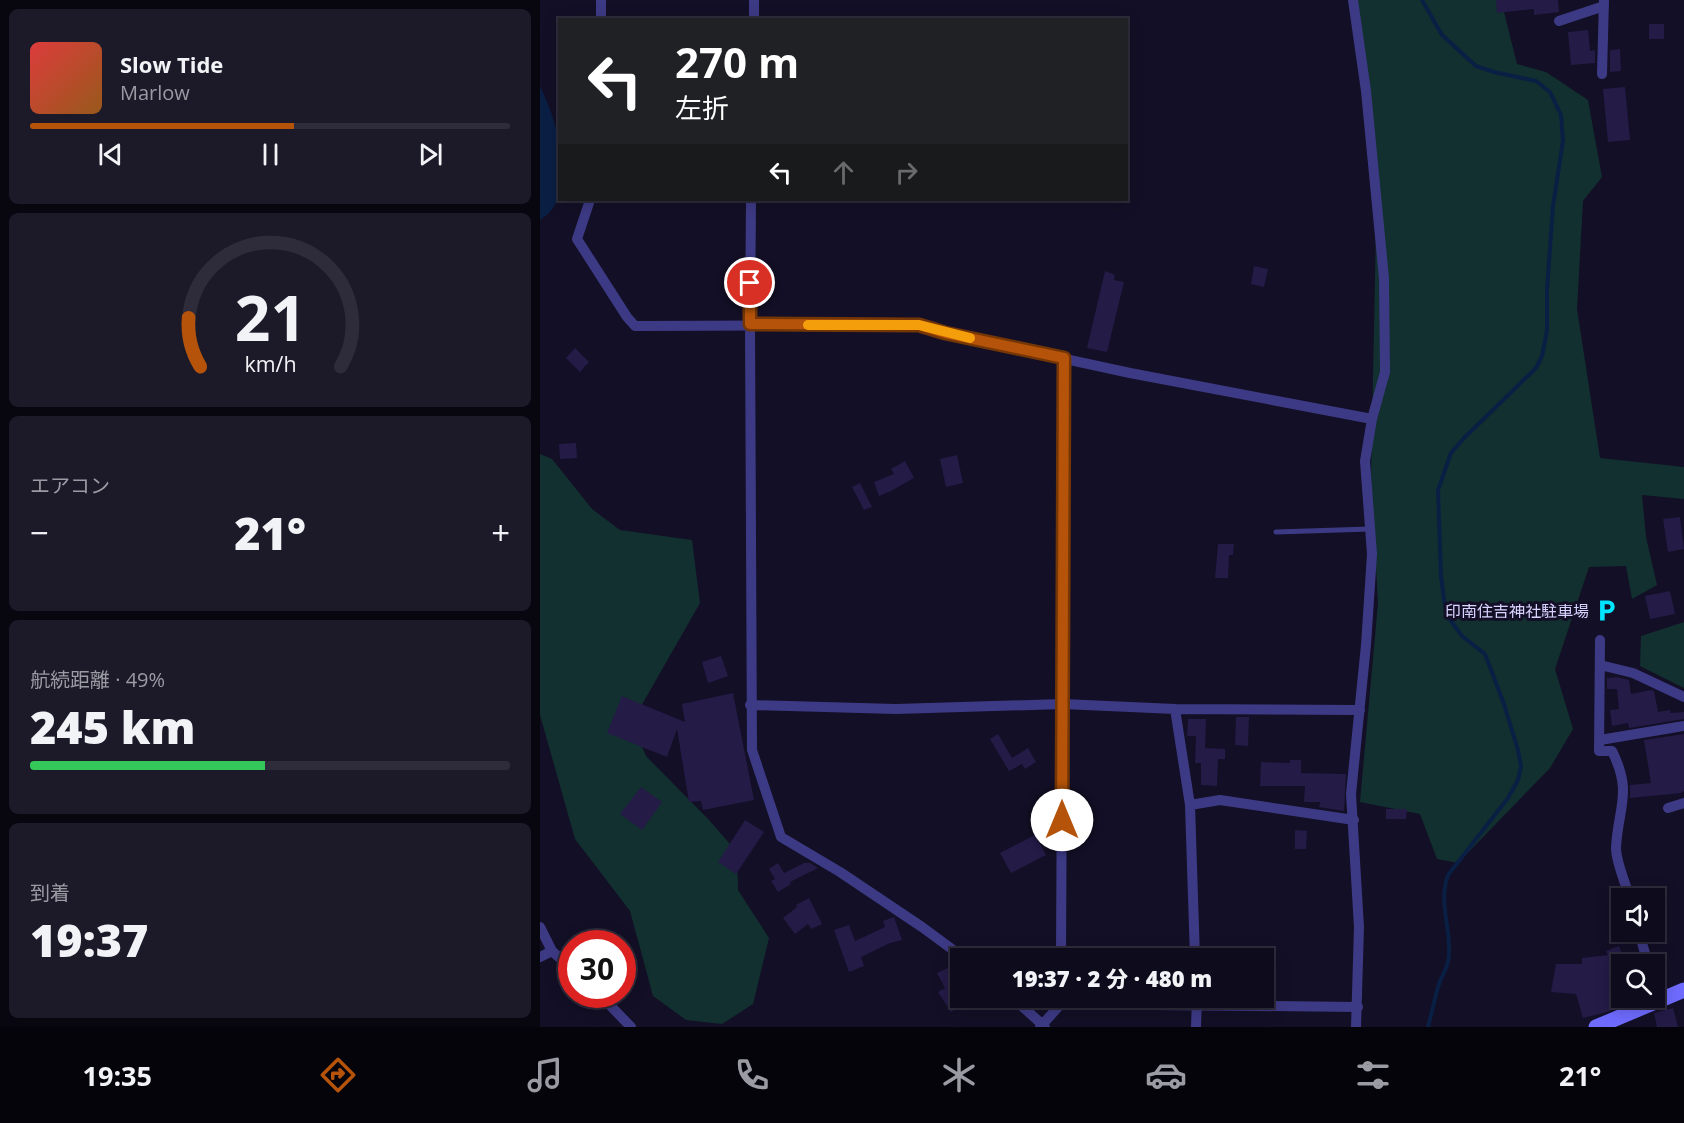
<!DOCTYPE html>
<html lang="ja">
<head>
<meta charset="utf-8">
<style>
  :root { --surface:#0e0b1c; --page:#1c1929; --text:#f1f3f6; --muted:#9b9ba3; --line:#2e2b3b; --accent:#b45309 }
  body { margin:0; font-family:"Open Sans","Noto Sans JP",sans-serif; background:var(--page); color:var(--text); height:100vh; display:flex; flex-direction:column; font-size:22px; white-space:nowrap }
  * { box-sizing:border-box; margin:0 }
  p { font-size:20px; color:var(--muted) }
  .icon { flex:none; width:33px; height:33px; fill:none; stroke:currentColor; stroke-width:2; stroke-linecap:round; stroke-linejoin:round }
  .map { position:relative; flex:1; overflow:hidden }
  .drawer { display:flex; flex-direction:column; gap:9px; padding:9px; background:#08060f; width:540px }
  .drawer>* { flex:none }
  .hud { position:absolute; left:18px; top:18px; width:570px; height:183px; border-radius:0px; box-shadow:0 3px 15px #0003,0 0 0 2px var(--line); background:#202124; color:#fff; overflow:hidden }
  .tools { position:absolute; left:1071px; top:888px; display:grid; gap:12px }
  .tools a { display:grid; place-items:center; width:54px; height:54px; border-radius:0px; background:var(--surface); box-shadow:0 3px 15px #0003,0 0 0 2px var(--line); font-size:30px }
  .speed { position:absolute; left:18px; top:930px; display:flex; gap:12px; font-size:30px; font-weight:700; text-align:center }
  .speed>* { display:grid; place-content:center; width:78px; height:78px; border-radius:50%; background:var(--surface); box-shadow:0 3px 15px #0003,0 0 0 2px var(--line); line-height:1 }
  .speed .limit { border:9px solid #d22; background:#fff; color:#111 }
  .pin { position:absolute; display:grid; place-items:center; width:51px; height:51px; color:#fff; margin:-26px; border:3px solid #fff; border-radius:50%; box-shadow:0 2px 6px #0007 }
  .me { position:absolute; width:66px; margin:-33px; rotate:0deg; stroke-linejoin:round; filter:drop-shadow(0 0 4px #0008) }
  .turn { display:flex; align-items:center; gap:21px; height:126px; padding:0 18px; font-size:27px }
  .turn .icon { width:78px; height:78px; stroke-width:2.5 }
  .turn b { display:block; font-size:42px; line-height:51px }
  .lanes { display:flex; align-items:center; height:57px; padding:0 18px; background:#0003; justify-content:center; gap:30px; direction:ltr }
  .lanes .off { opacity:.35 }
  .big { font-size:45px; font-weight:800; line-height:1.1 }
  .drawer .widget { flex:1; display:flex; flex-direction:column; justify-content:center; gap:9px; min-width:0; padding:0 21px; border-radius:9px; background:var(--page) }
  .drawer .dial { align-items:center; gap:0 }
  .dial svg { height:156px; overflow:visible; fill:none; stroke:var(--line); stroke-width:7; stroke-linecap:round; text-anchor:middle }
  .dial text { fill:var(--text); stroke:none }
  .song { display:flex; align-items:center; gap:18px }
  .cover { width:72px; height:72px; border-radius:9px; background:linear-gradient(135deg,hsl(0 70% 55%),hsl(30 70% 35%)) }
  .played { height:6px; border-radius:3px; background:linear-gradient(90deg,var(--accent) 55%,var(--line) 55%) }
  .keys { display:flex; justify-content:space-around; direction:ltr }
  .heat { display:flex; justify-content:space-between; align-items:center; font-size:33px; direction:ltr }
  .charge { height:9px; border-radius:4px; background:linear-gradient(90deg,#34c759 49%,var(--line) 0) }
  .trip { position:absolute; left:410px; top:948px; width:324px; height:60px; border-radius:0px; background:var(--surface); box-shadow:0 3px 15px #0003,0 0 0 2px var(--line); font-weight:800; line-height:60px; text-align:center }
  .menu { display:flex; height:96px; justify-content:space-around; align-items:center; background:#06040b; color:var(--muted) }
  .menu .icon { width:42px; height:42px }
  .menu .on { color:var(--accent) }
  .menu b { font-size:27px; color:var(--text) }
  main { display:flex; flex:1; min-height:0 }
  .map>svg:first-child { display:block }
  .green { fill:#12302f }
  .water { fill:#0a1f44 }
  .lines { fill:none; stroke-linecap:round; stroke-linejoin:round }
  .stream { stroke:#0a1f44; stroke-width:4 }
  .building { fill:#241b47 }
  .service { stroke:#3d3a85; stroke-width:5 }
  .minor { stroke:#3d3a85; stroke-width:10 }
  .secondary { stroke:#6f6bff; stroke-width:15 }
  .route-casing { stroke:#753606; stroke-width:15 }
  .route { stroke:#b45309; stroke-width:10 }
  .slow { stroke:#f59e0b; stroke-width:10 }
  .labels { text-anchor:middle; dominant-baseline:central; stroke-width:6; stroke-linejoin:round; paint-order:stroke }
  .poi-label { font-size:16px; fill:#d9d4ff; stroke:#130f26; text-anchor:end }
</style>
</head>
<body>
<main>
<section class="drawer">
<div class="widget">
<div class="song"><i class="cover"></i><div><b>Slow Tide</b><p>Marlow</p></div></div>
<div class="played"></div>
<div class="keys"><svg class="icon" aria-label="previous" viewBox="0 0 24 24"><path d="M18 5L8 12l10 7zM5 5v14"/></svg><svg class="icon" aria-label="pause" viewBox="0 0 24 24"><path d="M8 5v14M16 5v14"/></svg><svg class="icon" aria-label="next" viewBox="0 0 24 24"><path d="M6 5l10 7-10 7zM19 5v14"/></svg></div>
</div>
<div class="widget dial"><svg viewBox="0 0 100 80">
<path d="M14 69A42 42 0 1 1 86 69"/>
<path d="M14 69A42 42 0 0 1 8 44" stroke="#b45309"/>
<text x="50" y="56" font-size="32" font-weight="700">21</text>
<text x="50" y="72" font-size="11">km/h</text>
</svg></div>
<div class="widget"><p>エアコン</p>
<div class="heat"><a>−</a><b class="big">21°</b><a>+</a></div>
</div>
<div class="widget"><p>航続距離 · 49%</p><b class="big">245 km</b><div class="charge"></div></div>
<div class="widget"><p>到着</p><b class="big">19:37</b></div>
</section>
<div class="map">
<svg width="1144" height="1027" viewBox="0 0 1144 1027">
  <rect width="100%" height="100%" fill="#130f26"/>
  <!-- green -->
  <path class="green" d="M813,0H961L977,64L1006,72L1048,100L1062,177L1043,201L1037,309L1060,458L1144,467V499L1102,495L1106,537L1117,585L1092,599L1086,566L1049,567L1015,669L1033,729L1010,768L918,863L897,859L880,814L820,802L838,603L831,476L837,177Z
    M0,454L12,459L52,509L80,530L152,540L160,603L92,722L106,756L169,820L197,852L198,890L229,938L213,1004L182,1024L146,1020L113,996L90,911L35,839L0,715Z
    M1144,622V688L1100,666L1101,636Z"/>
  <!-- water -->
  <path class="water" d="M0,86C15,119 20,135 20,171C20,193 20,207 0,220Z"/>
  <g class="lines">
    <!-- stream -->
    <path class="stream" d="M882,0L902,35L936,66L954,72L996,81L1010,92L1021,115L1023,141L1013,206L1007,290V331L1002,356L996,368L924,438L911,453L898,490L901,576L906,614L922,636L945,654L964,704L978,750L981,766L978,780L968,798L908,875C898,902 911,928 909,955C909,964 904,973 900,981C895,996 892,1012 888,1027"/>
  </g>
  <!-- building -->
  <path class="building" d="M956,0H1018L1019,12L994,15V9L957,13Z
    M1109,24H1124V39H1109Z
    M1048,30L1050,51L1055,50V63L1031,65L1028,32Z
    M1080,49L1081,71L1070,72V50Z
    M1085,87L1090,140L1068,142L1063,89Z
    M714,266L728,269L724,287L711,284Z
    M565,271L575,275L574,280L584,282L567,352L547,348Z
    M35,348L49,362L40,372L26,358Z
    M36,443L37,458L20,459L19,444Z
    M417,455L423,483L406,487L400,459Z
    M365,461L374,478L351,491L339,496L334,482L354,474L351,469Z
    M320,483L332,507L324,510L312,487Z
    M1140,517L1144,549L1128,552L1123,519Z
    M678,544H694L693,555H689L688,578H675Z
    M1130,591L1135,614L1110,619L1105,596Z
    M181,656L188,676L168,683L162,662Z
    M1077,677L1089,680L1091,694L1111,690L1114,691L1118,712L1130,710V713L1144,712V719L1089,728L1088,723L1072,726L1070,710L1079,709L1077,689H1067V678Z
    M193,693L214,800L163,810L161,801L149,802L137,729L127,757L67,733L82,696L145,722L142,704Z
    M696,717H709L708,746L695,745Z
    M648,719H666L665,748L685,749V759H678L677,786L661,785V763H655L656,736H647Z
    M458,734L472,758L488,748L496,762L485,769L482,764L469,771L450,739Z
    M1144,734V791L1141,793L1090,798V785L1111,783L1104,740Z
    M750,760H761V773L806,774L804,811L779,807L780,802H764L765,786H720L721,762L750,763Z
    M101,787L122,802L102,830L80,814Z
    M846,809H867L866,819H846Z
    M205,820L224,832L196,874L178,862Z
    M755,830L767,831L766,849H755Z
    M495,835L506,855L471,873L460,853Z
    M238,863L244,873L264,863H270L278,868L250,882L251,884L238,892L231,881L235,879L229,869Z
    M269,898L282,924L271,929L268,924L255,934L243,918L257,907L256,905Z
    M354,917L362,940L350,943L321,957L324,966L309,972L294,930L309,925L315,941L345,927L343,921Z
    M1079,946L1085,963L1082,964V1006L1064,1013L1043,1018L1036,994L1011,992L1016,964H1042V958L1068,955L1066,951Z
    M412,966L417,975L414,977L420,988V998H435L411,1012L398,992L405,988L397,973Z
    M1133,1008L1138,1027H1117L1114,1013Z"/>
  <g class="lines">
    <!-- service -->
    <path class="service" d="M736,532L830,529"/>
    <!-- minor -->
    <path class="minor" d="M813,0L826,91L844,278L845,372L832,419L825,461L832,554L826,645L811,794L819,927L816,1027
      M61,20V0
      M214,20V0
      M1019,21L1064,6
      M1062,74L1064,0
      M50,200L37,239L87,317L95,326L379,325L405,333L590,373L832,419
      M211,200L210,324L212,750L241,837L300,872L382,927L424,958
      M1060,640L1059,751H1072C1093,793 1078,807 1076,848C1076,862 1086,885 1090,898
      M1060,665L1093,673L1144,697
      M210,705L356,709L523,704L635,709L820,710
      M635,709L650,805
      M1060,740L1144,726
      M1128,808L1144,803
      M0,927L12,951L32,969
      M1099,932L1108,964
      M0,957L12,951
      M521,958L524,358
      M655,958L650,805L680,800L814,820
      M1114,987L1118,1001
      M59,994L91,1027
      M473,998L505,1027
      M521,1004L818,1007
      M500,1027L521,1004V998
      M656,1027L657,998"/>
    <!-- secondary -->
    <path class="secondary" d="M1056,1027L1144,990"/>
  </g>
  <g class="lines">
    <defs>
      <path id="route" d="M210,283V324L379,325L405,333L524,358L522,820"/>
    </defs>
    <!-- route casing -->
    <use href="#route" class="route-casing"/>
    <!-- route -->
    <use href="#route" class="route"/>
    <!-- slow -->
    <path class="slow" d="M268,325H379L430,338"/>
  </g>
  <!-- icons -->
  <defs>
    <symbol id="parking-bare" viewBox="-9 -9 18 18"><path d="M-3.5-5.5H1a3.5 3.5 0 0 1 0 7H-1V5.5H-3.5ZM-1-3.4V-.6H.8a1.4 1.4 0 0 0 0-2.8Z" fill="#00e5ff" stroke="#130f26" stroke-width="2.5" paint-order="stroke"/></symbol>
  </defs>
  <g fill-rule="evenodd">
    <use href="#parking-bare" x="1050" y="594" width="33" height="33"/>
  </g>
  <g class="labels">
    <!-- poi labels -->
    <g class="poi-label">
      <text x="1049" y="611">印南住吉神社駐車場</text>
    </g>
  </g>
</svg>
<div class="tools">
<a><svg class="icon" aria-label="sound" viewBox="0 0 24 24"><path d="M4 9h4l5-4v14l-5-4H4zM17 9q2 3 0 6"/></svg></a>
<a><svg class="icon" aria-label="search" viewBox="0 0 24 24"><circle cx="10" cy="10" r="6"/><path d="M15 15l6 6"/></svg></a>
</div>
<div class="speed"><div class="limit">30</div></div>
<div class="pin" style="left:210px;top:283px;background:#d93025"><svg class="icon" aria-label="arrive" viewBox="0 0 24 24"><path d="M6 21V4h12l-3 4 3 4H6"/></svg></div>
<svg class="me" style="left:522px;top:820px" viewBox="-20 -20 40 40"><circle r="19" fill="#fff"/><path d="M0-13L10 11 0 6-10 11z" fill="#b45309"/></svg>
<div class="trip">19:37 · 2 分 · 480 m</div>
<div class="hud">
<div class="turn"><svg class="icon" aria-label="left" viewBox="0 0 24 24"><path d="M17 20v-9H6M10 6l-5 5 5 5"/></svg><div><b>270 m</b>左折</div></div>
<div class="lanes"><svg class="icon" aria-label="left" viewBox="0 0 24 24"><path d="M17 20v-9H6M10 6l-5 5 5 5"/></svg><svg class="icon off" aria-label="ahead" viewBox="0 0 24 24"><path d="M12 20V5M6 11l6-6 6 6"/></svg><svg class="icon off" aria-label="right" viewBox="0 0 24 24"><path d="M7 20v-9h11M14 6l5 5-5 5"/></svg></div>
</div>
</div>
</main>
<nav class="menu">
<b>19:35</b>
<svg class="icon on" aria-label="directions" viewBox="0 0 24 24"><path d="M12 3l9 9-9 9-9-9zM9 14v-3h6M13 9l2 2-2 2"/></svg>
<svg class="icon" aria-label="music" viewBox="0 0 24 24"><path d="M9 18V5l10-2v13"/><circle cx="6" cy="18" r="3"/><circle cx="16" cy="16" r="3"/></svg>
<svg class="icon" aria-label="phone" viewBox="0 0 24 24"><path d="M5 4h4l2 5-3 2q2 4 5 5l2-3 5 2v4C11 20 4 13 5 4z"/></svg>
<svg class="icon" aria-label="climate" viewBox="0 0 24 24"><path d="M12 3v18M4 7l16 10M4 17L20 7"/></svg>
<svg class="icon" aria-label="car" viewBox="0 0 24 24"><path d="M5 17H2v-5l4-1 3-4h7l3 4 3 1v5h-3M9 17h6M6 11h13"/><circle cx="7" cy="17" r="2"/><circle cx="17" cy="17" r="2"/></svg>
<svg class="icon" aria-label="filters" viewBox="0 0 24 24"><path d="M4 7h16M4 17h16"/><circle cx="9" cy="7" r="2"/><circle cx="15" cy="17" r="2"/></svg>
<b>21°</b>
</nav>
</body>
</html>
